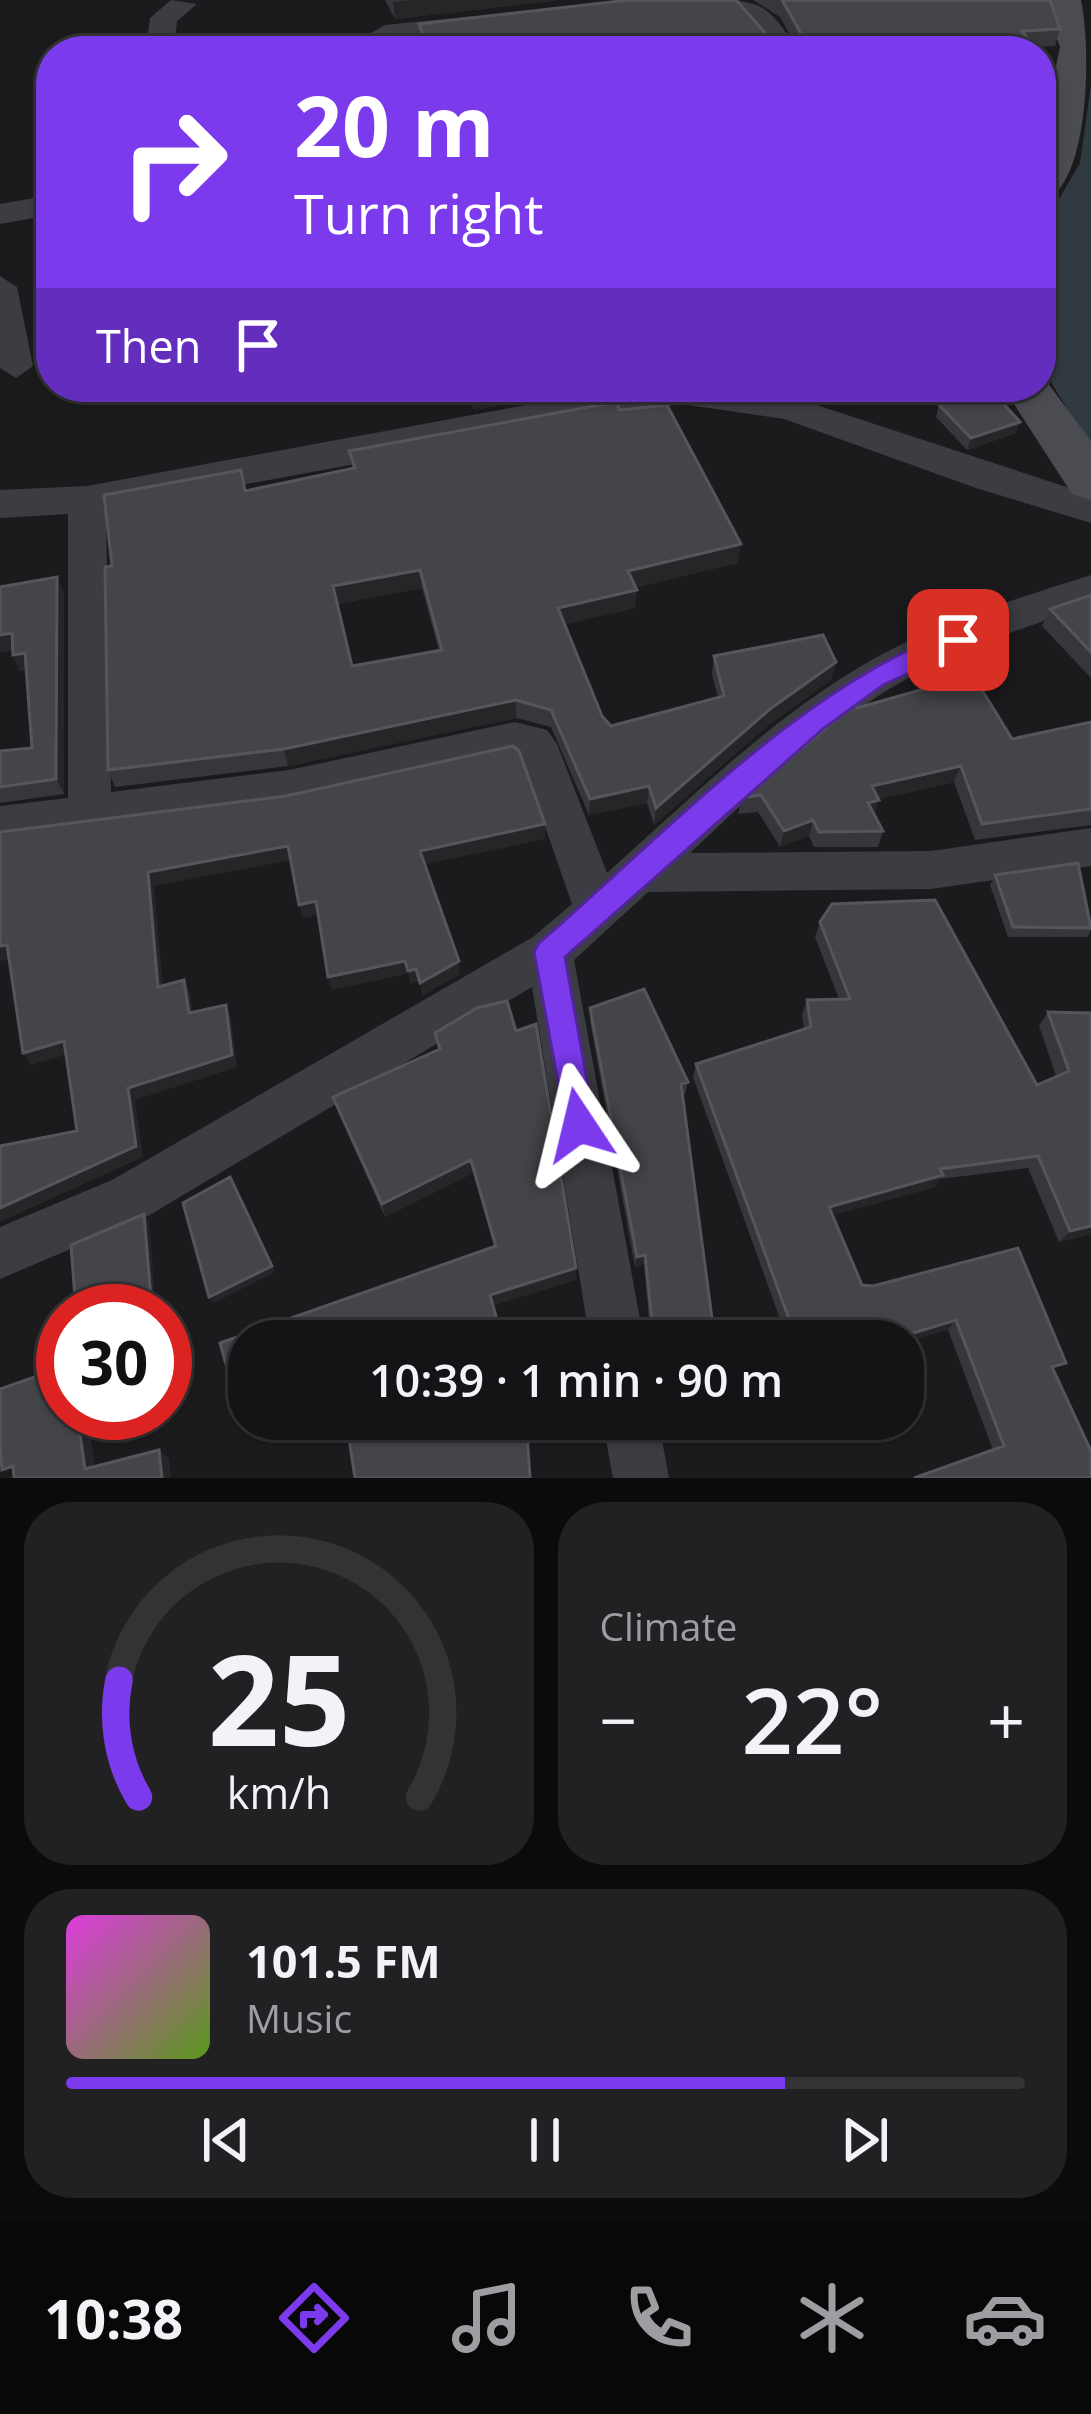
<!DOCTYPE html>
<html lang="en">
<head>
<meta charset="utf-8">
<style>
  :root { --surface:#141416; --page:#212123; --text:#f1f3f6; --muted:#9d9ea1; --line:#333335; --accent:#7c3aed }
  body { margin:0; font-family:"Open Sans",sans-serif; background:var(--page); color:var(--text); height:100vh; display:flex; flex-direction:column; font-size:45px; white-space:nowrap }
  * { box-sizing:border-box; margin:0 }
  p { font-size:39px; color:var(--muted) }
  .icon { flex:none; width:66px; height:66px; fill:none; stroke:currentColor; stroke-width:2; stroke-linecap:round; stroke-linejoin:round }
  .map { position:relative; height:1478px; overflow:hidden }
  .sheet { display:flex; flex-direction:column; gap:24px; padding:24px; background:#0b0b0c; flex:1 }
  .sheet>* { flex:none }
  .guide { position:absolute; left:36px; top:36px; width:1020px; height:366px; border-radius:48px; box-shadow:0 3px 9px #0004,0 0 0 3px var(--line); background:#7c3aed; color:#fff; overflow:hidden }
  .speed { position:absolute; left:36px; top:1284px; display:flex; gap:24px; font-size:60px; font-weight:700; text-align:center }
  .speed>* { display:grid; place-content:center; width:156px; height:156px; border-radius:50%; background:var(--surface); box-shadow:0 3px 9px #0004,0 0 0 3px var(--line); line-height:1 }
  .speed .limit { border:18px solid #d22; background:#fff; color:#111 }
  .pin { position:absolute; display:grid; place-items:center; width:102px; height:102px; color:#fff; margin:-51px; border-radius:24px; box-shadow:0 6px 18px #0006 }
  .me { position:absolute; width:132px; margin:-66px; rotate:350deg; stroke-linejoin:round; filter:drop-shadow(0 0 9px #0008) }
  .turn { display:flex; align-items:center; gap:42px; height:252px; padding:0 60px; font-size:54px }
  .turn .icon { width:156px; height:156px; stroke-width:2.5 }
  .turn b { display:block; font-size:84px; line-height:102px }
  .then { display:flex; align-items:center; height:114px; padding:0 60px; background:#0003; gap:24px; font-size:45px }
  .big { font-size:90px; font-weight:600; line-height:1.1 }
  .sheet .widget { flex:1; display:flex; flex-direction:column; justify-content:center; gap:18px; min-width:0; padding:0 42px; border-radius:48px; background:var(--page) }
  .sheet .dial { align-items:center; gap:0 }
  .dial svg { height:312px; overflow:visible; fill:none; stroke:var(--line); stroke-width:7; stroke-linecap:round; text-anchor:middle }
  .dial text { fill:var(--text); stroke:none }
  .song { display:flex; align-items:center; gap:36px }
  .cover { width:144px; height:144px; border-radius:18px; background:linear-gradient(135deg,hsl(300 70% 55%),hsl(90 70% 35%)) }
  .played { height:12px; border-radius:6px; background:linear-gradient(90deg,var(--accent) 75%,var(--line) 75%) }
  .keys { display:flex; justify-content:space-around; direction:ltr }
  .heat { display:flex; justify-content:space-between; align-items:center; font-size:66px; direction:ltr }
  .sheet .tiles { flex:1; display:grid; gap:24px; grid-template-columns:1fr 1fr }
  .widget:last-child { grid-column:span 2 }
  .trip { position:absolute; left:228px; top:1320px; width:696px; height:120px; border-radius:48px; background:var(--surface); box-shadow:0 3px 9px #0004,0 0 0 3px var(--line); font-weight:600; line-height:120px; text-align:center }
  .tabs { display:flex; height:192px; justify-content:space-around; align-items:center; background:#080809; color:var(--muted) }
  .tabs .icon { width:84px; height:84px }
  .tabs .selected { color:var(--accent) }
  .tabs b { font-size:54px; color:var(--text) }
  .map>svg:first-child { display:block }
  .water { fill:#313a41 }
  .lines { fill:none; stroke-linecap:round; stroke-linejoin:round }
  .street { fill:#3c3d42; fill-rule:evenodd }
  .secondary { fill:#4a4c52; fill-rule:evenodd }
  .wall { fill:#37373b; fill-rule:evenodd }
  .shaded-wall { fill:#262629 }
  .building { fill:#444549; stroke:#54565b; stroke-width:3; fill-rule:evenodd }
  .route { fill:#7c3aed; stroke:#51269a; stroke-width:3 }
</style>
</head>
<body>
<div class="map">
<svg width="1091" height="1478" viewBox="0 0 1091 1478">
  <rect width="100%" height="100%" fill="#1b1b1d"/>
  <!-- water -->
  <path class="water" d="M1091,85V449L1041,365V230L1080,163Z"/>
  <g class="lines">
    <!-- street -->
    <path class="street" d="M171,0L197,4L177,21L174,51H146L150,18Z
      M723,0C768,0 775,16 798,51H770Z
      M475,16L485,18V30L385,41L371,33L385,25Z
      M51,195V215L0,224V204Z
      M0,276L17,287L33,366L16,378L0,368Z
      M538,387H572L575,396C643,383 718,381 786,395L1091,495V523L976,488L784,419L681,404L106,510L111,792L289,770L515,722L547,730L557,744L607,873C692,797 776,713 877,657C944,620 1019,598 1091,575V605C1030,626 968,645 912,676C829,721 758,789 690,853L931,851L1091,828V866L931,889L648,892L574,960L644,1341H590L532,987L148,1216L0,1279V1227L112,1180L533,937L572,904L523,763L515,756L289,806L0,844V806L68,798V514L0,518V490L87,486L542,402Z
      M602,1419H658L669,1478H613Z"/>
    <!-- secondary -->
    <path class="secondary" d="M1043,0H1081C1091,46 1091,188 1041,202V138L1060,47Z
      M1041,374L1091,441V500L1072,494L1003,387H1041Z"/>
  </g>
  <!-- wall -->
  <path class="wall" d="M385,0H559L395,19Z
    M753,0H1050L1060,29L1055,46L1034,47L1037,51H424L420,41L419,24L791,37L780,17Z
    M465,387H538L536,398L474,410Z
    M939,405L1016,433L967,450L936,417Z
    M620,410L738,563L636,587L635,608L565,624L602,716L611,726L718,698L712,674L714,656L836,662L831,680L767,726L654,825L647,803L589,815L551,727L516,718L288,766L115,787L108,770L112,566L246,491L352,468L349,451ZM422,588L439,651L352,666L337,604Z
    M57,577L64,593V794L0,803V751L32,748L26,670L20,671L13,655L12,650L0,652V587Z
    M1091,595V678L1042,626L1050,609Z
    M857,708L1012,739L1091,722V825L975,840L954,782L879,799L874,814L883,831L878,847H814L809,836L780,847L758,812L738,814L742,798Z
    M995,875L1091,921V930L1087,937H1008L990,885Z
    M820,922L1037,1085L1056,1076L1039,1026L1048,1012L1091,1013V1234L1059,1242L1028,1168L940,1179L935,1187L833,1215L862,1285L873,1286L1018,1248L1054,1372L1091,1451L993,1450L948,1330L903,1341H788L693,1077L696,1064L804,1029L802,1014L807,1000L839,999L815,937Z
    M507,1001L516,1031L536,1024L576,1268L575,1280L493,1305L503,1341H249V1403L242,1406L235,1397L220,1343L494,1247L473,1173L385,1217L338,1112L333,1097L438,1050L435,1033L477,1008Z
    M590,1008L688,1082L685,1094L682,1095L715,1341H651L644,1264L635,1267L590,1021Z"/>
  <!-- shaded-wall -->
  <path class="shaded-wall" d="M412,0H559L395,19L393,2Z
    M1041,64H1047L1041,81Z
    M538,387L536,398L474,410L473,398Z
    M1020,422L1016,433L967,450L971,438Z
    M741,544L738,563L627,590L628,571Z
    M420,570L422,588L336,604L333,586Z
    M57,577L64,593V794L56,779Z
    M637,590L635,608L558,626V608Z
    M12,633L19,648L0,652V635Z
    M25,653L32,669L20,671L13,655Z
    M836,662L831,680L767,726L654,825L656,808L770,709Z
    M516,700V718L288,766L284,749Z
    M961,766L954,782L867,802L872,786Z
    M649,786L647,803L589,815L590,799Z
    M879,800L874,816L868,803Z
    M813,820L809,836L780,847L784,831Z
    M545,824V839L422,865L420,851Z
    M288,846L292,860L154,886L164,999L158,987L148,872Z
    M316,901L320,914L303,918L299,905Z
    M7,945L16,958L0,961V946Z
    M405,961L407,974L332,990L328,977Z
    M459,961L460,974L422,996L420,983Z
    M416,969L418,981L410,984L408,971Z
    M184,980L190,993L195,1026L189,1013Z
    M226,1005L231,1018L237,1067L135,1100L143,1157L0,1222V1208L128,1088Z
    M64,1041L72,1053L31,1065L23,1053Z
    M471,1160L473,1173L385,1217L382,1204Z
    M943,1175L935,1187L824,1218L829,1207Z
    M230,1177L275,1272L214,1303L209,1297Z
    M144,1214L149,1221L156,1311H152Z
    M1091,1226V1234L1059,1242L1070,1231Z
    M645,1255L644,1264L635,1267L637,1257Z
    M576,1268L575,1280L491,1306L490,1295Z
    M956,1320L948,1330L903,1343V1341H887Z
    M249,1391V1403L242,1406L235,1397Z
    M77,1413H88L96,1477L85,1469Z
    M159,1450L169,1458L171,1478H162Z"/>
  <!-- building -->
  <path class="building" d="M629,0H736L769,37H803L782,0H1050L1060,29L1022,31L1037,51H430L419,24Z
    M469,387H535L473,398Z
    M990,389L1020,422L971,438L939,405Z
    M616,402L620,410L667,405L741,544L628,571L637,590L558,608L602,716L611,726L724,696L714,656L823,635L836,662L770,709L656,808L649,786L590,799L551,710L516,700L284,749L108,770L105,567L112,566L104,495L241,470L245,491L355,468L349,451ZM420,570L442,650L352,666L333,586Z
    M57,577L56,779L0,787V751L32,748L25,653L13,655L12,633L0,635V587Z
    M1091,595V652L1050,609Z
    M973,675L1012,739L1091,722V809L982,824L961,766L872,786L879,800L868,803L883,831L819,832L813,820L784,831L761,795L742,798L855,704L857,708Z
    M513,746L519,751L545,824L420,851L459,961L420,983L416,969L408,971L405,961L328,977L316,901L299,905L288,846L148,872L158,987L184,980L189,1013L226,1005L232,1055L128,1088L136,1146L0,1208V1146L77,1131L64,1041L23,1053L7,945L0,946V832L286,796Z
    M1078,863L1091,928L1013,927L995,875Z
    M935,900L1037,1085L1069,1071L1048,1012L1091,1013V1226L1070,1231L1038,1156L940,1169L943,1175L829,1207L862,1285L873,1286L1018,1248L1066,1363L1052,1367L1091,1451V1478H914L1004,1446L956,1320L887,1341H797L696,1064L811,1027L807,1000L850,999L820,922L832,904Z
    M644,989L688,1082L681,1084L715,1341H654L645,1255L637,1257L590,1008Z
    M507,1001L516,1031L536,1024L576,1268L490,1295L503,1341H249V1391L235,1397L220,1343L496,1246L471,1160L382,1204L333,1097L440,1049L435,1033L477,1008Z
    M230,1177L272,1266L209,1297L183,1203Z
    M144,1214L152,1311H76L71,1245Z
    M63,1367V1413H77L85,1469L159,1450L162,1478H14L13,1466L2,1470L0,1446V1389Z
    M346,1419H526L530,1478H355Z"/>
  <!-- route -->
  <path class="route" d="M958,630L971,640L967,647L883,685L823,729L565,957L595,1125L591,1136L579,1141L568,1136L534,952L539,943C658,840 810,678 958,630Z"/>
</svg>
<div class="speed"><div class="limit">30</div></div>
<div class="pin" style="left:958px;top:640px;background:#d93025"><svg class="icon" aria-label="arrive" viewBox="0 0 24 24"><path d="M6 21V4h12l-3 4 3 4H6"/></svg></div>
<svg class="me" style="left:579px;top:1125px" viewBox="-20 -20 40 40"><path d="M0-17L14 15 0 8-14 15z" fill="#7c3aed" stroke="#fff" stroke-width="4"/></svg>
<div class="trip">10:39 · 1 min · 90 m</div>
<div class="guide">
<div class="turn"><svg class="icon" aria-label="right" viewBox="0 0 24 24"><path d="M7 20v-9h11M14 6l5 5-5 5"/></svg><div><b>20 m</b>Turn right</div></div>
<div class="then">Then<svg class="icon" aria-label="arrive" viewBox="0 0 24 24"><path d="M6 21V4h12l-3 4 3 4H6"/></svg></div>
</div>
</div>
<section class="sheet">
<div class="tiles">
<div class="widget dial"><svg viewBox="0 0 100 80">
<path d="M14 69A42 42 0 1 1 86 69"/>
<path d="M14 69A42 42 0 0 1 9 39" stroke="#7c3aed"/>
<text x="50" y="56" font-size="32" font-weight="700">25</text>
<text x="50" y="72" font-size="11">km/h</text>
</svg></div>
<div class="widget"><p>Climate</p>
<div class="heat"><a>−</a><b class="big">22°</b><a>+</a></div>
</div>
<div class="widget">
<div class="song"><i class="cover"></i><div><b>101.5 FM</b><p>Music</p></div></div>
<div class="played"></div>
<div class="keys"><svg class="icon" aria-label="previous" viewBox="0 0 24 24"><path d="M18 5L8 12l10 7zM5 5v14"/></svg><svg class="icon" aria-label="pause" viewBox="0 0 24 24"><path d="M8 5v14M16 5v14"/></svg><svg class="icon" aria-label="next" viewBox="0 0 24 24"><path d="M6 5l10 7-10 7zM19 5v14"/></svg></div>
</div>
</div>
</section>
<nav class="tabs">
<b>10:38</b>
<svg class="icon selected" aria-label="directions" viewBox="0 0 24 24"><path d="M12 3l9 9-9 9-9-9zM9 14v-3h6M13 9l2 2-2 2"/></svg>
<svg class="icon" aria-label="music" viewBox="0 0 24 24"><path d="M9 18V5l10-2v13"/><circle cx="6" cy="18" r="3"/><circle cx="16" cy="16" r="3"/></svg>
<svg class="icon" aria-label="phone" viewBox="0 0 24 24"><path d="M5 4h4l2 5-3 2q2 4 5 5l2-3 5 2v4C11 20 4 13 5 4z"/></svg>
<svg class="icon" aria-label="climate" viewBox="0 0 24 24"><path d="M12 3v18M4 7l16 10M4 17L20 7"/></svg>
<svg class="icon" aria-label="car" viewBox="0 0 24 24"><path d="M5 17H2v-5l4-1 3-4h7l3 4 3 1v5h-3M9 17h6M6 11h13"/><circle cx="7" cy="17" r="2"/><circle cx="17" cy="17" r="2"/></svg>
</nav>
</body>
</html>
